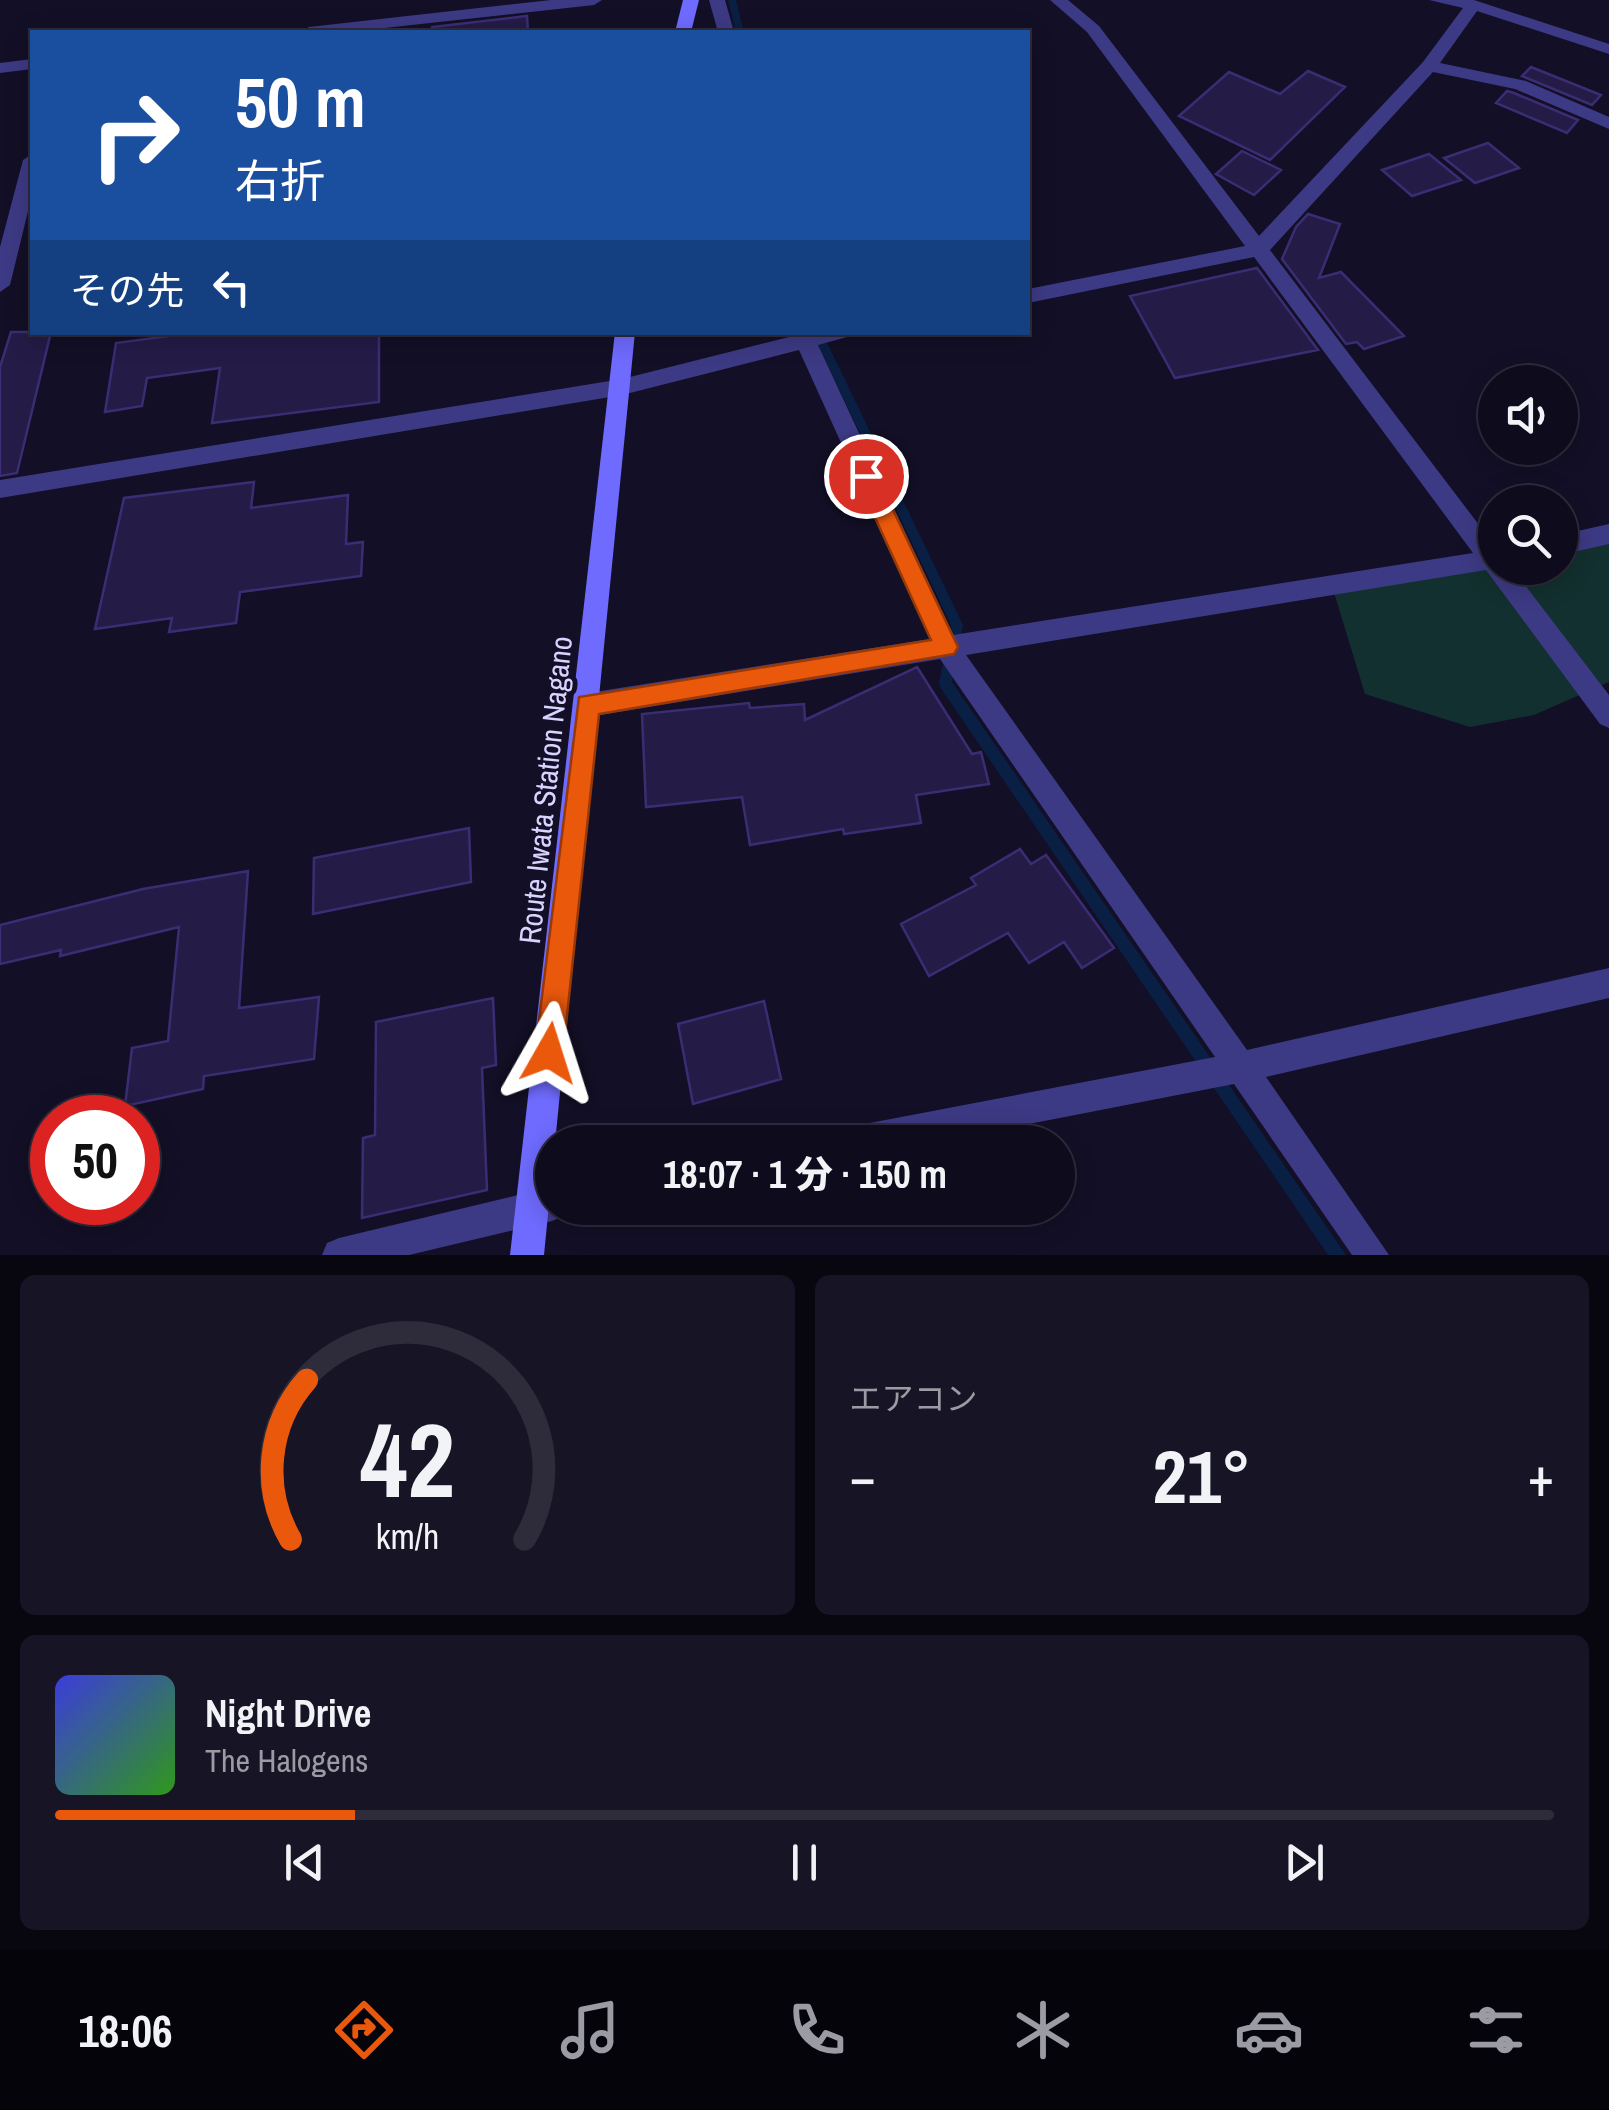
<!DOCTYPE html>
<html lang="ja">
<head>
<meta charset="utf-8">
<style>
  :root { --surface:#0e0b1c; --page:#171425; --text:#f1f3f6; --muted:#9b9ba3; --line:#2e2b3b; --accent:#ea580c }
  body { margin:0; font-family:"Archivo Narrow","Noto Sans JP",sans-serif; background:var(--page); color:var(--text); height:100vh; display:flex; flex-direction:column; font-size:38px; white-space:nowrap }
  * { box-sizing:border-box; margin:0 }
  p { font-size:32px; color:var(--muted) }
  .icon { flex:none; width:55px; height:55px; fill:none; stroke:currentColor; stroke-width:2; stroke-linecap:round; stroke-linejoin:round }
  .map { position:relative; height:1255px; overflow:hidden }
  .drawer { display:flex; flex-direction:column; gap:20px; padding:20px; background:#08060f; flex:1 }
  .drawer>* { flex:none }
  .hud { position:absolute; left:30px; top:30px; width:1000px; height:305px; border-radius:0px; box-shadow:0 5px 25px #0003,0 0 0 2px var(--line); background:#1a4fa0; color:#fff; overflow:hidden }
  .controls { position:absolute; left:1478px; top:365px; display:grid; gap:20px }
  .controls a { display:grid; place-items:center; width:100px; height:100px; border-radius:50%; background:var(--surface); box-shadow:0 5px 25px #0003,0 0 0 2px var(--line); font-size:50px }
  .speed { position:absolute; left:30px; top:1095px; display:flex; gap:20px; font-size:50px; font-weight:700; text-align:center }
  .speed>* { display:grid; place-content:center; width:130px; height:130px; border-radius:50%; background:var(--surface); box-shadow:0 5px 25px #0003,0 0 0 2px var(--line); line-height:1 }
  .speed .limit { border:15px solid #d22; background:#fff; color:#111 }
  .pin { position:absolute; display:grid; place-items:center; width:85px; height:85px; color:#fff; margin:-42px; border:5px solid #fff; border-radius:50%; box-shadow:0 2px 10px #0007 }
  .me { position:absolute; width:110px; margin:-55px; rotate:6deg; stroke-linejoin:round; filter:drop-shadow(0 0 8px #0008) }
  .turn { display:flex; align-items:center; gap:35px; height:210px; padding:0 40px; font-size:45px }
  .turn .icon { width:130px; height:130px; stroke-width:2.5 }
  .turn b { display:block; font-size:70px; line-height:85px }
  .then { display:flex; align-items:center; height:95px; padding:0 40px; background:#0003; gap:20px; font-size:38px }
  .big { font-size:75px; font-weight:800; line-height:1.1 }
  .drawer .card { flex:1; display:flex; flex-direction:column; justify-content:center; gap:15px; min-width:0; padding:0 35px; border-radius:15px; background:var(--page) }
  .drawer .dial { align-items:center; gap:0 }
  .dial svg { height:260px; overflow:visible; fill:none; stroke:var(--line); stroke-width:7; stroke-linecap:round; text-anchor:middle }
  .dial text { fill:var(--text); stroke:none }
  .song { display:flex; align-items:center; gap:30px }
  .cover { width:120px; height:120px; border-radius:15px; background:linear-gradient(135deg,hsl(240 70% 55%),hsl(110 70% 35%)) }
  .played { height:10px; border-radius:5px; background:linear-gradient(90deg,var(--accent) 20%,var(--line) 20%) }
  .keys { display:flex; justify-content:space-around; direction:ltr }
  .heat { display:flex; justify-content:space-between; align-items:center; font-size:55px; direction:ltr }
  .drawer .tiles { flex:1; display:grid; gap:20px; grid-template-columns:1fr 1fr }
  .card:last-child { grid-column:span 2 }
  .trip { position:absolute; left:535px; top:1125px; width:540px; height:100px; border-radius:50px; background:var(--surface); box-shadow:0 5px 25px #0003,0 0 0 2px var(--line); font-weight:800; line-height:100px; text-align:center }
  .dock { display:flex; height:160px; justify-content:space-around; align-items:center; background:#06040b; color:var(--muted) }
  .dock .icon { width:70px; height:70px }
  .dock .on { color:var(--accent) }
  .dock b { font-size:45px; color:var(--text) }
  .map>svg:first-child { display:block }
  .green { fill:#12302f }
  .lines { fill:none; stroke-linecap:round; stroke-linejoin:round }
  .stream { fill:#0a1f44; fill-rule:evenodd }
  .building { fill:#241b47; stroke:#3b2d73; stroke-width:2.5 }
  .minor { fill:#3d3a85; fill-rule:evenodd }
  .tertiary { fill:#3d3a85; fill-rule:evenodd }
  .secondary { fill:#6f6bff; fill-rule:evenodd }
  .route { fill:#ea580c; stroke:#983908; stroke-width:2.5 }
  .labels { text-anchor:middle; dominant-baseline:central; stroke-width:10; stroke-linejoin:round; paint-order:stroke }
  .street-label { font-size:30px; fill:#d9d4ff; stroke:#130f26 }
</style>
</head>
<body>
<div class="map">
<svg width="1609" height="1255" viewBox="0 0 1609 1255">
  <rect width="100%" height="100%" fill="#130f26"/>
  <!-- green -->
  <path class="green" d="M1609,534V682L1534,715L1470,727L1365,694L1332,586L1495,568H1560V545Z"/>
  <g class="lines">
    <!-- stream -->
    <path class="stream" d="M728,0H736L744,32H736Z
      M812,332H822L963,625L952,682L1346,1255H1328L940,687L939,683L951,625Z"/>
  </g>
  <!-- building -->
  <path class="building" d="M527,16L528,32H433L432,27Z
    M1531,67L1601,95L1592,105L1522,76Z
    M1308,71L1345,87L1270,160L1179,116L1229,72L1280,94Z
    M1507,91L1514,93L1578,120L1567,133L1496,103Z
    M1488,143L1519,168L1475,183L1444,158Z
    M1242,151L1281,170L1254,195L1216,174Z
    M1429,154L1461,180L1412,196L1382,170Z
    M1308,214L1340,224L1319,278L1341,272L1404,336L1364,349L1357,342L1346,344L1282,259L1296,227Z
    M1257,268L1318,350L1175,378L1130,296Z
    M11,332H51L17,473L0,476V367Z
    M199,332H379V402L212,423L220,368L147,378L142,406L105,412L116,343Z
    M254,482L251,508L348,495L346,544L363,542L361,576L240,592L236,623L169,632L172,618L95,629L124,498Z
    M917,667L972,754L981,752L989,784L916,795L921,823L844,834L843,829L750,845L742,797L646,807L642,714L749,703L750,708L804,704L805,720Z
    M469,828L471,882L313,914L314,858Z
    M1020,849L1031,864L1046,855L1114,948L1082,968L1064,942L1029,963L1008,933L929,976L901,924L976,885L971,878Z
    M248,871L239,1008L319,997L314,1059L204,1076L203,1089L125,1106L132,1048L168,1041L179,927L60,956L61,950L0,964V925L143,889Z
    M493,998L496,1065L482,1068L487,1190L362,1218L363,1138L375,1135L376,1022Z
    M764,1001L781,1079L693,1104L678,1024Z"/>
  <g class="lines">
    <!-- minor -->
    <path class="minor" d="M709,0H725L734,32H718Z
      M1050,0H1068L1099,26L1259,236L1423,62L1463,8L1429,0H1474L1609,44V54L1477,11L1440,63L1526,81L1609,117V129L1515,89L1433,72L1270,250L1495,546V568H1512L1609,695V728L1600,724L1486,570L966,655L1247,1050L1609,968V998L1266,1077L1389,1255H1352L1234,1084L936,1142H838L843,1131L854,1126L1215,1057L940,659L588,717L579,713L575,705L579,697L588,693L930,639L799,350L622,395L0,498V480L622,379L793,336L791,332H850L847,337L818,345L953,635L1473,553L1254,257L1028,303V289L1245,246L1087,32Z
      M32,154V195L10,285L0,292V247L23,160Z
      M1609,524V544L1560,555V535Z
      M552,1187V1208H567L564,1216L552,1221L409,1255H322L327,1243L339,1238Z"/>
    <!-- tertiary -->
    <path class="tertiary" d="M551,0H602L594,5L348,32H301L309,27Z
      M32,59V69L0,73V63Z"/>
    <!-- secondary -->
    <path class="secondary" d="M683,0H699L691,32H675Z
      M615,332H635L544,1255H510Z"/>
  </g>
  <!-- route -->
  <path class="route" d="M866,468L877,476L958,647L954,654L599,714L563,1053L559,1063L549,1067L539,1063L535,1053L579,697L931,640L856,476Z"/>
  <g class="labels">
    <!-- street labels -->
    <g class="street-label">
      <text transform="translate(545 790) rotate(-84)">Route Iwata Station Nagano</text>
    </g>
  </g>
</svg>
<div class="controls">
<a><svg class="icon" aria-label="sound" viewBox="0 0 24 24"><path d="M4 9h4l5-4v14l-5-4H4zM17 9q2 3 0 6"/></svg></a>
<a><svg class="icon" aria-label="search" viewBox="0 0 24 24"><circle cx="10" cy="10" r="6"/><path d="M15 15l6 6"/></svg></a>
</div>
<div class="speed"><div class="limit">50</div></div>
<div class="pin" style="left:866px;top:476px;background:#d93025"><svg class="icon" aria-label="arrive" viewBox="0 0 24 24"><path d="M6 21V4h12l-3 4 3 4H6"/></svg></div>
<svg class="me" style="left:549px;top:1053px" viewBox="-20 -20 40 40"><path d="M0-17L14 15 0 8-14 15z" fill="#ea580c" stroke="#fff" stroke-width="4"/></svg>
<div class="trip">18:07 · 1 分 · 150 m</div>
<div class="hud">
<div class="turn"><svg class="icon" aria-label="right" viewBox="0 0 24 24"><path d="M7 20v-9h11M14 6l5 5-5 5"/></svg><div><b>50 m</b>右折</div></div>
<div class="then">その先<svg class="icon" aria-label="left" viewBox="0 0 24 24"><path d="M17 20v-9H6M10 6l-5 5 5 5"/></svg></div>
</div>
</div>
<section class="drawer">
<div class="tiles">
<div class="card dial"><svg viewBox="0 0 100 80">
<path d="M14 69A42 42 0 1 1 86 69"/>
<path d="M14 69A42 42 0 0 1 19 20" stroke="#ea580c"/>
<text x="50" y="56" font-size="32" font-weight="700">42</text>
<text x="50" y="72" font-size="11">km/h</text>
</svg></div>
<div class="card"><p>エアコン</p>
<div class="heat"><a>−</a><b class="big">21°</b><a>+</a></div>
</div>
<div class="card">
<div class="song"><i class="cover"></i><div><b>Night Drive</b><p>The Halogens</p></div></div>
<div class="played"></div>
<div class="keys"><svg class="icon" aria-label="previous" viewBox="0 0 24 24"><path d="M18 5L8 12l10 7zM5 5v14"/></svg><svg class="icon" aria-label="pause" viewBox="0 0 24 24"><path d="M8 5v14M16 5v14"/></svg><svg class="icon" aria-label="next" viewBox="0 0 24 24"><path d="M6 5l10 7-10 7zM19 5v14"/></svg></div>
</div>
</div>
</section>
<nav class="dock">
<b>18:06</b>
<svg class="icon on" aria-label="directions" viewBox="0 0 24 24"><path d="M12 3l9 9-9 9-9-9zM9 14v-3h6M13 9l2 2-2 2"/></svg>
<svg class="icon" aria-label="music" viewBox="0 0 24 24"><path d="M9 18V5l10-2v13"/><circle cx="6" cy="18" r="3"/><circle cx="16" cy="16" r="3"/></svg>
<svg class="icon" aria-label="phone" viewBox="0 0 24 24"><path d="M5 4h4l2 5-3 2q2 4 5 5l2-3 5 2v4C11 20 4 13 5 4z"/></svg>
<svg class="icon" aria-label="climate" viewBox="0 0 24 24"><path d="M12 3v18M4 7l16 10M4 17L20 7"/></svg>
<svg class="icon" aria-label="car" viewBox="0 0 24 24"><path d="M5 17H2v-5l4-1 3-4h7l3 4 3 1v5h-3M9 17h6M6 11h13"/><circle cx="7" cy="17" r="2"/><circle cx="17" cy="17" r="2"/></svg>
<svg class="icon" aria-label="filters" viewBox="0 0 24 24"><path d="M4 7h16M4 17h16"/><circle cx="9" cy="7" r="2"/><circle cx="15" cy="17" r="2"/></svg>
</nav>
</body>
</html>
